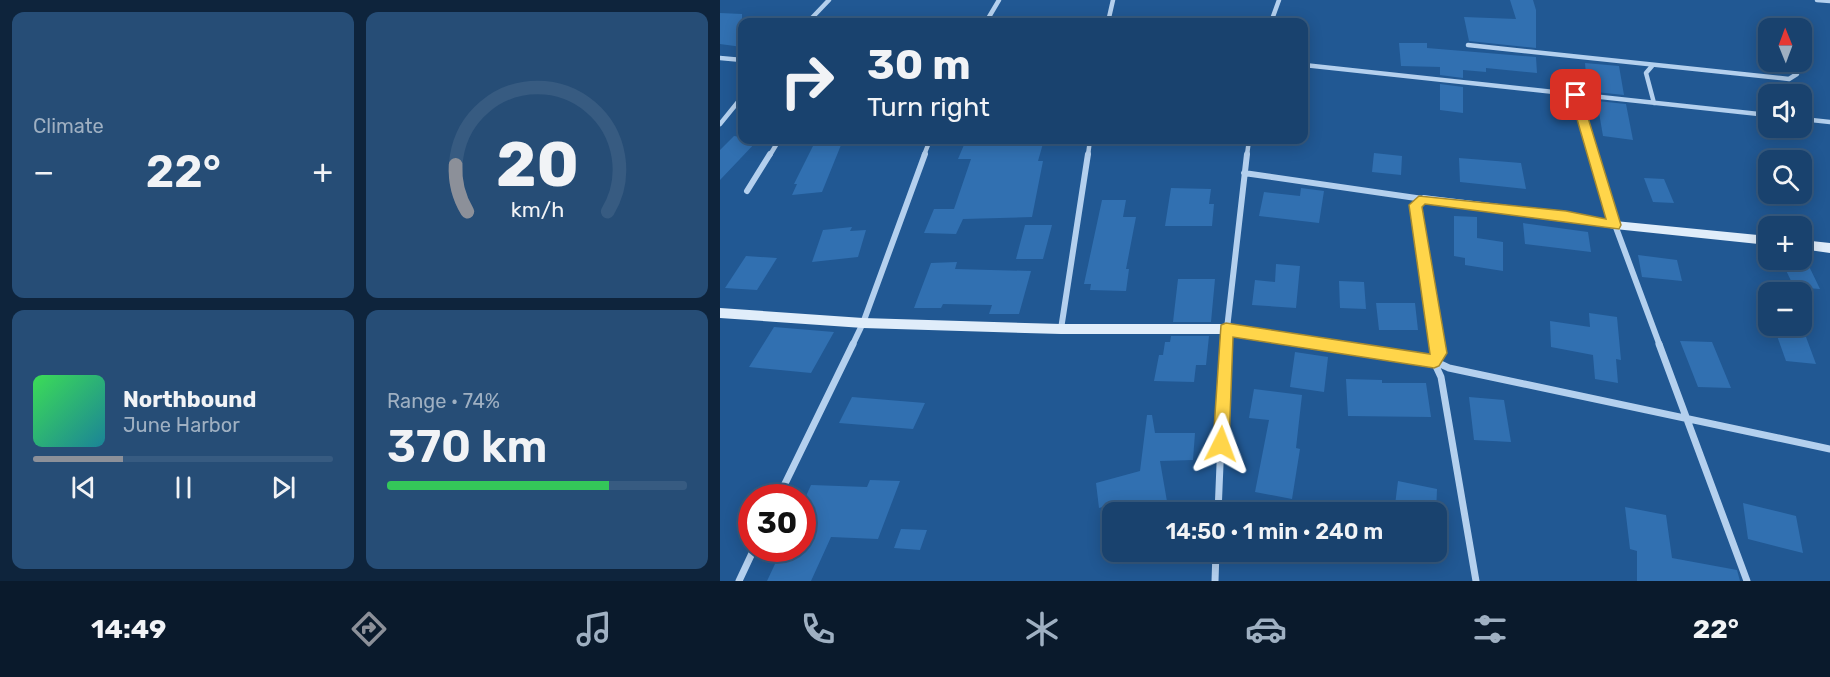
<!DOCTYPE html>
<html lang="en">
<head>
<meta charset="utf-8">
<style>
  :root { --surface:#19426e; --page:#264d76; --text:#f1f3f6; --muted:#9fb0c2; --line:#375b81; --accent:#8c9099 }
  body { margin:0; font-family:Rubik,sans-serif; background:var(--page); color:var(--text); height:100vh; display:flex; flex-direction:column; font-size:22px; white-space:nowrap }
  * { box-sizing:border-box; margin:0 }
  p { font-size:20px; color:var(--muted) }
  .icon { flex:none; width:33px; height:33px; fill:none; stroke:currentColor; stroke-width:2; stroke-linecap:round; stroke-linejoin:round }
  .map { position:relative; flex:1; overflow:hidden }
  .drawer { display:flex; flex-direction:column; gap:12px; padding:12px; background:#0e243c; width:720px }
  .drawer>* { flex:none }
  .guide { position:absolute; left:18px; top:18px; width:570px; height:126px; border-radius:12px; box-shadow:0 3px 15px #0003,0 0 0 2px var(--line); background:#19426e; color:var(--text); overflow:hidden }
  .needle { width:39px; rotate:359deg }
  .fabs { position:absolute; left:1038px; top:18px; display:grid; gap:12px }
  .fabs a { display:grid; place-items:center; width:54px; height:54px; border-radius:12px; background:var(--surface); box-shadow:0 3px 15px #0003,0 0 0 2px var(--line); font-size:30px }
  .speed { position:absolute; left:18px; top:484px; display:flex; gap:12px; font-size:30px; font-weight:700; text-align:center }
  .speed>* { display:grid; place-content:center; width:78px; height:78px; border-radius:50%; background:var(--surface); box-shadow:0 3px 15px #0003,0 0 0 2px var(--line); line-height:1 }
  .speed .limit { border:9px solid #d22; background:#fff; color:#111 }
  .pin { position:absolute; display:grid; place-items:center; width:51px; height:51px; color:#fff; margin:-26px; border-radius:12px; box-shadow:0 3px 9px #0006 }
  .me { position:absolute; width:66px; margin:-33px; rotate:3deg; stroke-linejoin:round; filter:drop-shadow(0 0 4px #0008) }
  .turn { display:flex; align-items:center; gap:21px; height:126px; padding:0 30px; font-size:27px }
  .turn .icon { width:78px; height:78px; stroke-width:2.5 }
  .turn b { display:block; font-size:42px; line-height:51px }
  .big { font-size:45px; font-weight:600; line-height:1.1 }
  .drawer .tile { flex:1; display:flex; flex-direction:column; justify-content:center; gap:9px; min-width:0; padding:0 21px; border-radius:12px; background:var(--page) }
  .drawer .dial { align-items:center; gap:0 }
  .dial svg { height:156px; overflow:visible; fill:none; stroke:var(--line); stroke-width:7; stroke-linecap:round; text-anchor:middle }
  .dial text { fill:var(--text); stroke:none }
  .song { display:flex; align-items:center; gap:18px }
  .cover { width:72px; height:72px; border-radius:9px; background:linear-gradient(135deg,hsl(130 70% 55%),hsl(190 70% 35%)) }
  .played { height:6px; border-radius:3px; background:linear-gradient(90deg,var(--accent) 30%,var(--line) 30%) }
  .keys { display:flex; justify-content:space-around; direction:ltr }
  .heat { display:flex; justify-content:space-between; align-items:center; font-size:33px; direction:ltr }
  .charge { height:9px; border-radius:4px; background:linear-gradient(90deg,#34c759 74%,var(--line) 0) }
  .drawer .tiles { flex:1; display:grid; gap:12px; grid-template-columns:repeat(2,1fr) }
  .trip { position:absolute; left:382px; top:502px; width:345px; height:60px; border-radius:12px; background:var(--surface); box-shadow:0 3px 15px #0003,0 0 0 2px var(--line); font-weight:600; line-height:60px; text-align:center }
  .dock { display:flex; height:96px; justify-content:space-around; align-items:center; background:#0a1a2c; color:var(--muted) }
  .dock .icon { width:42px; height:42px }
  .dock .current { color:var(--accent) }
  .dock b { font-size:27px; color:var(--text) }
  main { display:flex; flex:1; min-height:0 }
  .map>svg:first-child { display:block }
  .building { fill:#3170b1 }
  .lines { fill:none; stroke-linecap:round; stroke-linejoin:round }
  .street-far2 { stroke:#b4d0ee; stroke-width:4.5 }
  .street-far1 { stroke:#b4d0ee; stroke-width:6 }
  .street { stroke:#b4d0ee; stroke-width:7 }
  .secondary { fill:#e0edfa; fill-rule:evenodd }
  .route { fill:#ffd54a; stroke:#a68a30; stroke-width:1.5 }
</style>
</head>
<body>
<main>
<section class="drawer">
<div class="tiles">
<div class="tile"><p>Climate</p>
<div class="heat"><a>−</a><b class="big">22°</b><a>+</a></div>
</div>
<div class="tile dial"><svg viewBox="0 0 100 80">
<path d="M14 69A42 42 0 1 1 86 69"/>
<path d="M14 69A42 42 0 0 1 8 45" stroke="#8c9099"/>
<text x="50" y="56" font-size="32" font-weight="700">20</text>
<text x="50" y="72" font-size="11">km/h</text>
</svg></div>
<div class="tile">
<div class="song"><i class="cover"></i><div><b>Northbound</b><p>June Harbor</p></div></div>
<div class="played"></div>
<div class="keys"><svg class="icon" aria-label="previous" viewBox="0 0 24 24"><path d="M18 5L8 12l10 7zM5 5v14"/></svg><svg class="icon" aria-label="pause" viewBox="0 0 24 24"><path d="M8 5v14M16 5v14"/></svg><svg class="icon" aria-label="next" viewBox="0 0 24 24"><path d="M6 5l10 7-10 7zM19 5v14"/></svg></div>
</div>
<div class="tile"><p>Range · 74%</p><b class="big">370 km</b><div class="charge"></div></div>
</div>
</section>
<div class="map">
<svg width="1110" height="581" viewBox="0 0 1110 581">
  <rect width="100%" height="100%" fill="#215893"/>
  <!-- building -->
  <path class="building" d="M790,0H813L816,10V48L749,41L744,17L796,19Z
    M0,13L22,14V47L0,44Z
    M679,43H707V48L816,57L817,73L766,68V72L743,70V78L720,75V67L681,66Z
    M865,63L899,66L904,95L876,92L875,87L867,86Z
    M720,84L743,87V113L720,110Z
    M877,101L906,104L913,140L883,136Z
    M14,136L22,137V140H38L0,180V150Z
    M246,140H324L318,161H323L312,217L243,219L236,234L204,233L214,209H234L251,159H238Z
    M121,145L102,192L72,195L77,184H74L93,146Z
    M654,153L682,156L681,175L652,172Z
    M739,158L801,163L806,189L740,182Z
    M924,178L944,179L954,203L933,202Z
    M451,188L491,189L489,204H494L492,226H445Z
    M581,188L604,191L599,223L539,216L544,192L580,196Z
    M382,200H406L403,217H416L406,269H409L406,291L370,290L371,284H364Z
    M734,216L757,217V238L783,242V271L745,265V258L734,256Z
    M803,223L868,232L871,252L805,244Z
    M305,225H332L323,259H296Z
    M132,227L130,231L146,230L138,257L92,262L103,230Z
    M918,255L957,260L962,281L922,277Z
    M26,256L57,258L37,290L5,288Z
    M1061,260H1086L1100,289L1074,287Z
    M237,262L235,269L311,271L299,314H269L272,305L223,304L221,308H194L211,263Z
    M556,264L580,266L576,308L532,305L535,280L555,282Z
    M458,279H495L491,322H453Z
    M619,281L644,282L646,309L620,308Z
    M656,303H695L698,330H659Z
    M869,313L897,317L901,360L896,359L898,383L875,379L873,355L831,347L830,321L870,327Z
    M54,327L114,332L91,373L29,367Z
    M1056,333L1086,337L1096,364L1066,361Z
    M451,336H489L486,365H476L474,382L434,381L439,355H443L445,342H450Z
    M960,341L992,342L1011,388L978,387Z
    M575,352L608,357L604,392L570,387Z
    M626,379L662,380V383H706L711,417L628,416Z
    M534,389L582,395L576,448L580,449L572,499L535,492L549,420L529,418Z
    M132,397L205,403L193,429L119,423Z
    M749,397L784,400L791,442L754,440Z
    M427,415H432L435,433H475L473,460L440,461L449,513H409L407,500L379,508L376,483L420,471Z
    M150,480L180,481L158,539L111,537L91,581H47L62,549H82V505L91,485L147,487Z
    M678,481L717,489L716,513H674Z
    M1023,503L1076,516L1083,553L1028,539Z
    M905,507L946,515L952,558L1017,570L1020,581H917V551L910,549Z
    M181,529L207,530L200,550L174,548Z"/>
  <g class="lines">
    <!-- street-far2 -->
    <path class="street-far2" d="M1097,0L1110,1
      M88,22L109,0
      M266,22L279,0
      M388,22L393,0
      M551,22L559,0
      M748,45L1069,79L1077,74L1075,66
      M0,58L22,60
      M584,65L1048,115
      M932,66L926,73L934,103
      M856,95L874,155
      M1082,119L1110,122
      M0,124L22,97
      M50,155L59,140
      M204,155L210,140
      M368,155L370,140
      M527,155L529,140"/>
    <!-- street-far1 -->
    <path class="street-far1" d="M874,154L895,225L940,346
      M524,173L703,199
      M27,191L50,154
      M341,329L368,154
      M132,346L143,323L205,154
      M505,346L527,154"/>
    <!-- street -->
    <path class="street" d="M939,344L1027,581
      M714,361L729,368L1110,449
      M714,362L721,377L756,581
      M58,498L133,344
      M498,513L505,344
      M19,581L34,549
      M495,581L496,552"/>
    <!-- secondary -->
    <path class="secondary" d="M703,195L846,212L895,221L1048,236V245L895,229L846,220L705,203L702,206L725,353L719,365L714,367L506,334H341L143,328L0,318V308L143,318L341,324H506L711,355L712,352L691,205Z
      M1082,240L1110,243V253L1082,249Z"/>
  </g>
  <!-- route -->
  <path class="route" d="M856,91L861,95L901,225L899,229L705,204L702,207L727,353L719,366L714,368L513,337L509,444L507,450L501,452L495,450L493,444L501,325L506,323L710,354L689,205L699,196L846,211L886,219L850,95Z"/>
</svg>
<div class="fabs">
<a><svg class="needle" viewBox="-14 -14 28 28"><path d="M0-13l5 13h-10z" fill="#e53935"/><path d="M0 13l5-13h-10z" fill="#9fb0c2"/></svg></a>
<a><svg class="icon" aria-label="sound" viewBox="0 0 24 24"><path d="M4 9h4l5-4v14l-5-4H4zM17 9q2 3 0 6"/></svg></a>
<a><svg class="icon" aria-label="search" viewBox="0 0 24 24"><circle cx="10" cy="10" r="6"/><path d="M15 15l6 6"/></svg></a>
<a>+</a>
<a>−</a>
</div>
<div class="speed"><div class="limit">30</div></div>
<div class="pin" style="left:856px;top:95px;background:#d93025"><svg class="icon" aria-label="arrive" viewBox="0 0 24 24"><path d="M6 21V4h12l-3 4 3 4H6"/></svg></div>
<svg class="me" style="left:501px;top:444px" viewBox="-20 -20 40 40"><path d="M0-17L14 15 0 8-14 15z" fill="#ffd54a" stroke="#fff" stroke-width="4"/></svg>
<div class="trip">14:50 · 1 min · 240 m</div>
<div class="guide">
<div class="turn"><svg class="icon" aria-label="right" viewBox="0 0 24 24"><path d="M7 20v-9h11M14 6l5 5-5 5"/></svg><div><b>30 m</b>Turn right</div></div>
</div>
</div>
</main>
<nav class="dock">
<b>14:49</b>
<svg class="icon current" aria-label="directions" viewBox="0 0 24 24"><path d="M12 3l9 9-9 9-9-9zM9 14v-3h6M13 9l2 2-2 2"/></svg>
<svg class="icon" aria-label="music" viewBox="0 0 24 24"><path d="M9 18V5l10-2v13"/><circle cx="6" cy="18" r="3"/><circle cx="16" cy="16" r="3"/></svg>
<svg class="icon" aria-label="phone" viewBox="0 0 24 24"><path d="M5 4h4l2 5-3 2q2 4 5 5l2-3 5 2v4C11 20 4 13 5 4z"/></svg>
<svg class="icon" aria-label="climate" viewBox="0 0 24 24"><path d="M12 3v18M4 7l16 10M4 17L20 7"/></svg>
<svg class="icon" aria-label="car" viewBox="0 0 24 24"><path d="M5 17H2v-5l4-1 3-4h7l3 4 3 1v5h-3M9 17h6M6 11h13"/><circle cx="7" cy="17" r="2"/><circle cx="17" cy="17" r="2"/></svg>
<svg class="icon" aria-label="filters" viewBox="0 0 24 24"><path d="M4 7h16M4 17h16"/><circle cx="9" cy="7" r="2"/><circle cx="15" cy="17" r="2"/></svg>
<b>22°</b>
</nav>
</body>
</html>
